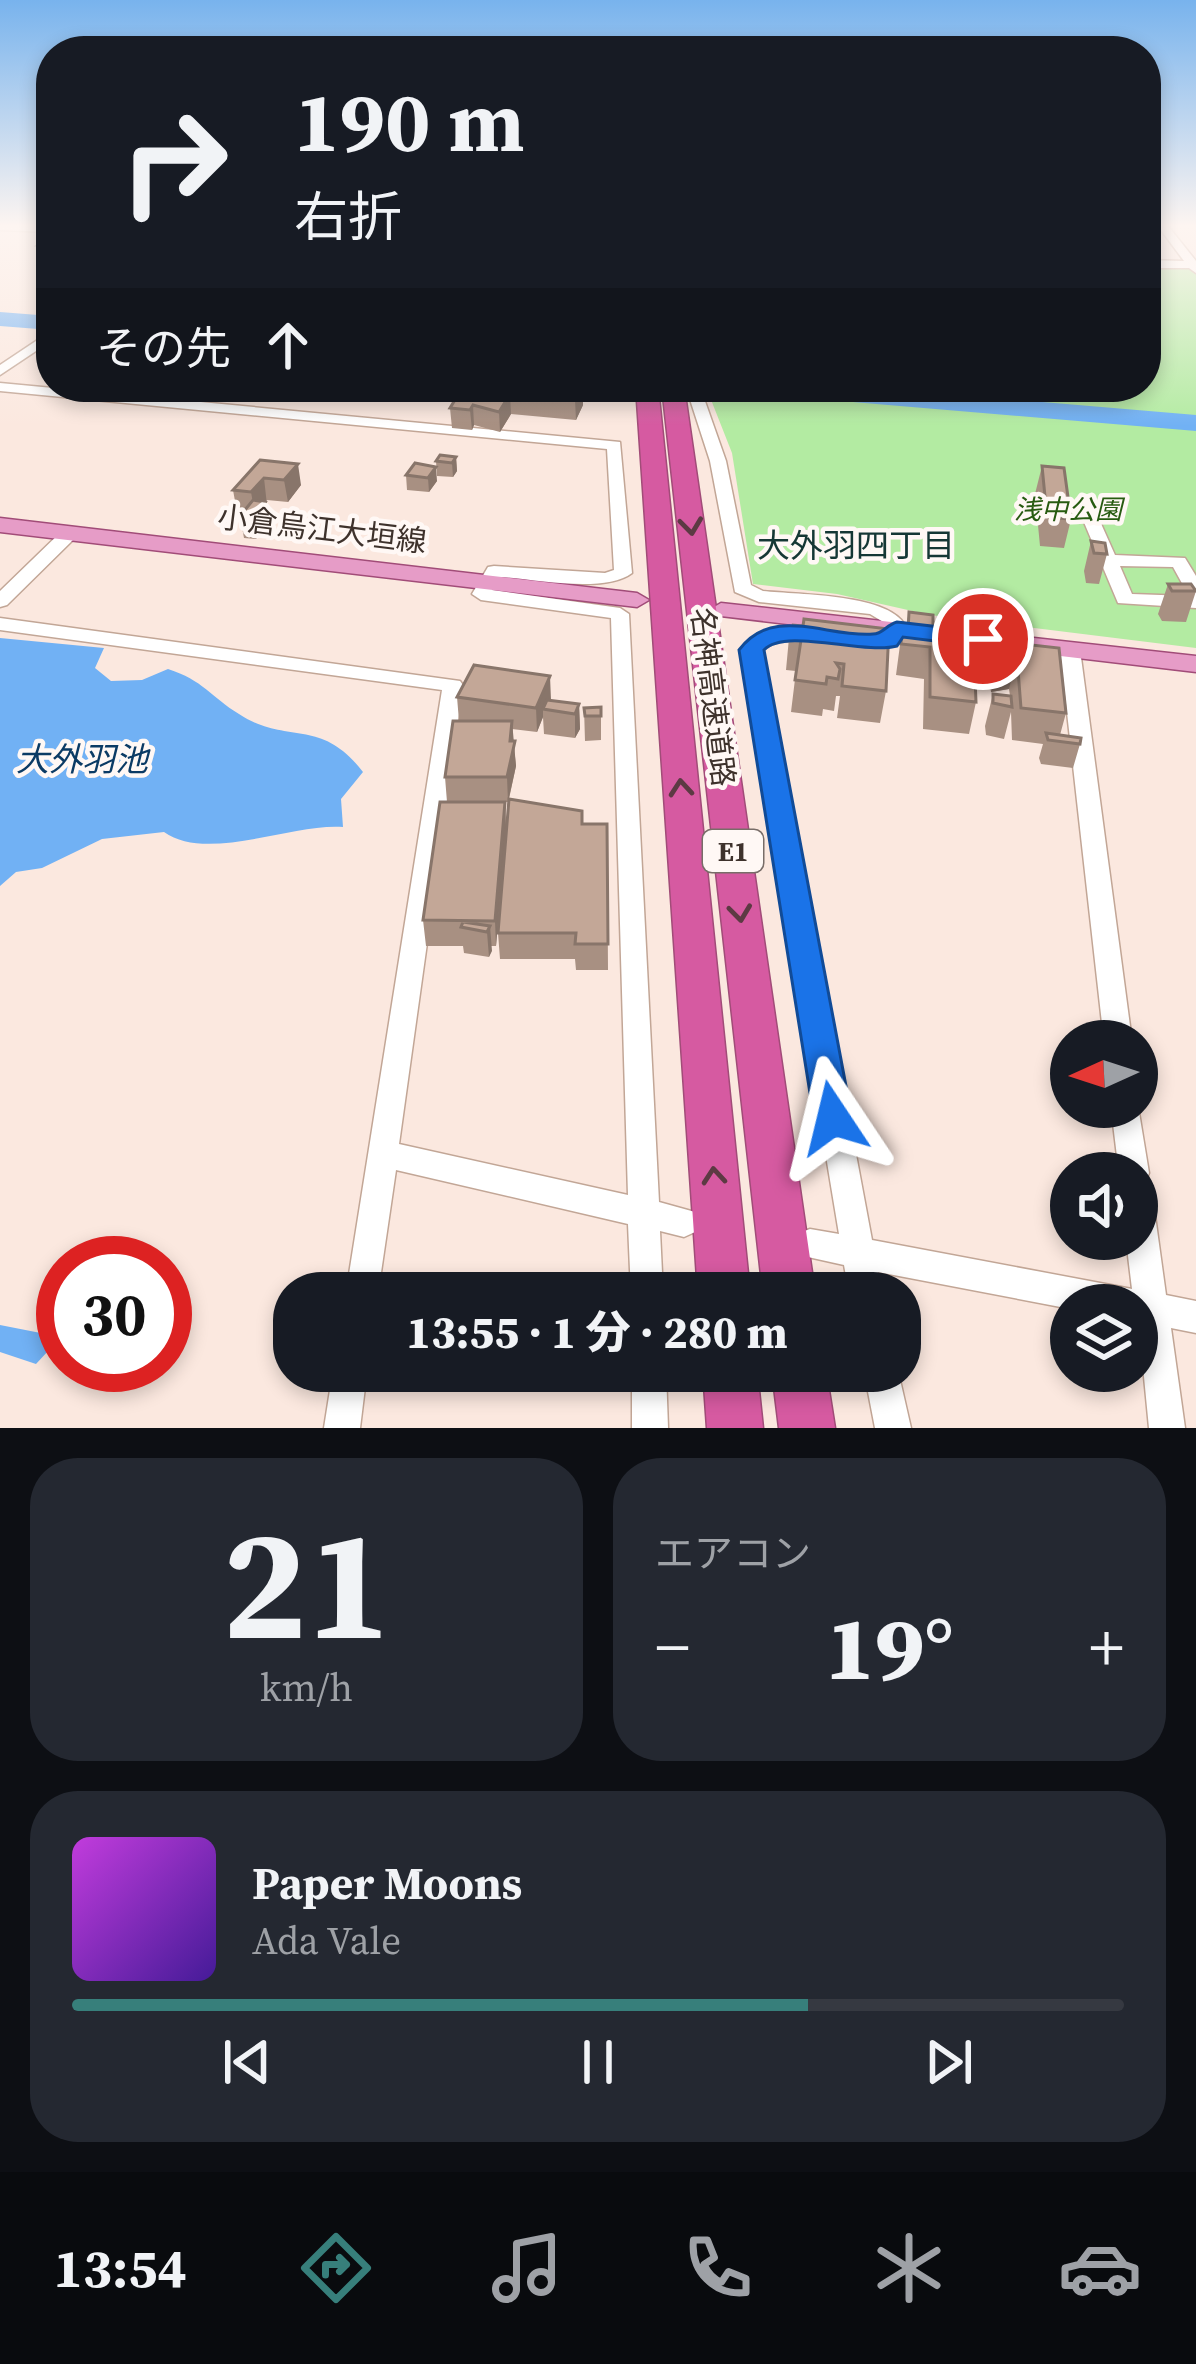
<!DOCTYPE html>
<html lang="ja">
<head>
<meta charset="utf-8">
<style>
  :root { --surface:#171b24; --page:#242831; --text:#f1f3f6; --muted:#9ea1a6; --line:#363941; --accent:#377f7b }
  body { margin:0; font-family:"Source Serif 4","Noto Sans JP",serif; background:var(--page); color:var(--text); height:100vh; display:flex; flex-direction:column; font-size:45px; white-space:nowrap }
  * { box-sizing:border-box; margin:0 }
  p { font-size:39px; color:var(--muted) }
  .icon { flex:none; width:66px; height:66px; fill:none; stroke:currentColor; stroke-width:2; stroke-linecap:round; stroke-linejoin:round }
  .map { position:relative; height:1428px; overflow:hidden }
  .panel { display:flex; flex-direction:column; gap:30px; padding:30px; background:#0d0f14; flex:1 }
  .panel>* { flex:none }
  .hud { position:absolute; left:36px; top:36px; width:1125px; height:366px; border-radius:48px; box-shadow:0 6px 18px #0003; background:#171b24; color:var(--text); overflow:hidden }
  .needle { width:78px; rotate:267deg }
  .controls { position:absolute; left:1050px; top:1020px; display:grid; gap:24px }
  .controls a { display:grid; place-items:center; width:108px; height:108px; border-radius:50%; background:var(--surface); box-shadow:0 6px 18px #0003; font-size:60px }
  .speed { position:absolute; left:36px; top:1236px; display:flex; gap:24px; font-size:60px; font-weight:700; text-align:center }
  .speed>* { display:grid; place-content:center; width:156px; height:156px; border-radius:50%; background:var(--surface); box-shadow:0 6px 18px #0003; line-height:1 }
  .speed .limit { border:18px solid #d22; background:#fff; color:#111 }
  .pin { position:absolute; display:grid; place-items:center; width:102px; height:102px; color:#fff; margin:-51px; border:6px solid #fff; border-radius:50%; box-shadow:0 3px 12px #0007 }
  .me { position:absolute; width:132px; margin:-66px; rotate:350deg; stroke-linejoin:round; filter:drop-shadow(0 0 9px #0008) }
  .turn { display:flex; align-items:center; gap:42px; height:252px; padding:0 60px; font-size:54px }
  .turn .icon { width:156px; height:156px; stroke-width:2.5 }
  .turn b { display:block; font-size:84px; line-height:102px }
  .then { display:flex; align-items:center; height:114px; padding:0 60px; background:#0003; gap:24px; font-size:45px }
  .big { font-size:90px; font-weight:800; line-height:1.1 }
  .panel .widget { flex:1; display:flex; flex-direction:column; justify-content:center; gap:18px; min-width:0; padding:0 42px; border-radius:48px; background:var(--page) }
  .panel .dial { align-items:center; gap:0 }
  .dial b { font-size:156px; line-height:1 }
  .song { display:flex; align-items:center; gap:36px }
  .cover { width:144px; height:144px; border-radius:18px; background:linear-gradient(135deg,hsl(290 70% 55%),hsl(260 70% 35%)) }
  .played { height:12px; border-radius:6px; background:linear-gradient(90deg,var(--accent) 70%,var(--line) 70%) }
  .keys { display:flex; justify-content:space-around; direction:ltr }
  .heat { display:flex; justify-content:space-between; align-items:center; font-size:66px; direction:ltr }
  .panel .tiles { flex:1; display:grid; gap:30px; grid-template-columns:1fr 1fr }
  .widget:last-child { grid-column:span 2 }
  .trip { position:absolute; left:273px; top:1272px; width:648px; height:120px; border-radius:48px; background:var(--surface); box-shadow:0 6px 18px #0003; font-weight:800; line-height:120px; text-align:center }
  .menu { display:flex; height:192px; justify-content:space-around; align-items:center; background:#090b0e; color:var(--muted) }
  .menu .icon { width:84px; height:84px }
  .menu .active { color:var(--accent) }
  .menu b { font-size:54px; color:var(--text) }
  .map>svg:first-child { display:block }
  .green { fill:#b3eba2 }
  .water { fill:#71b1f4 }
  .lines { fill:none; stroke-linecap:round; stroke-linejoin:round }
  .river { fill:#71b1f4; fill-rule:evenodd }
  .minor-casing { stroke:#c2a696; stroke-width:3 }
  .major-casing { stroke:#a14c78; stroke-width:3 }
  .highway-casing { stroke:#a14c78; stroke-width:3 }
  .minor { fill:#fff; fill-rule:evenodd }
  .major { fill:#e69cc7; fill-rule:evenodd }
  .highway { fill:#d65aa1; fill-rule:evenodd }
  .wall { fill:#a89082 }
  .shaded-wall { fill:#88756a }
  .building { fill:#c3a797; stroke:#88756a; stroke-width:3 }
  .oneway { stroke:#5c3a43 }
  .route { fill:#1a73e8; stroke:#114b97; stroke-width:3 }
  .labels { text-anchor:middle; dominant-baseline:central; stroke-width:9; stroke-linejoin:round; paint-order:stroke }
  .far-park-label { font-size:27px; font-style:italic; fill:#275b11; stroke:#fff8f5 }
  .shield { fill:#fff8f5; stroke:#786d68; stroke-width:3 }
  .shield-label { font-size:27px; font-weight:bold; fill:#3e322c }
  .street-label { font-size:30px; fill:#3e322c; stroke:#fff8f5 }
  .neighbourhood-label { font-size:33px; fill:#153735; stroke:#fff8f5 }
  .water-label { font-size:33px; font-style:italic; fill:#0b3b65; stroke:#fff8f5 }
</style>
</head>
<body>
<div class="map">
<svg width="1196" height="1428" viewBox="0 0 1196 1428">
  <rect width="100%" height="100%" fill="#fbe8df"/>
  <!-- green -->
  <path class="green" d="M1146,266L1196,268V648L930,615L837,594L753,584L732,453L706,387H1146Z"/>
  <!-- water -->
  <path class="water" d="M0,638L104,648L95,668L111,681L142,680L168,669C203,680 211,697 239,714C287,746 320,716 363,772L341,799L343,827C292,823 207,863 164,832L102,839L42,868L16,872L0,886Z
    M0,1325L61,1337L36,1364L0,1352Z"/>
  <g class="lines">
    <!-- river -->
    <path class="river" d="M0,312L51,316V330L0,326Z
      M757,387H865L1196,415V431L770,395Z"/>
    <defs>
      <path id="minor" d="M0,226H51V232L0,230Z
        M1158,226H1168L1196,261V273L1189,268H1146V260L1184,261Z
        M51,331V341L0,375V365Z
        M0,383L620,442L632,573C604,594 535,579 500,577L492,590L620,608L629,614L659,1202L695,1212L700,1222L695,1232L684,1237L660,1231L663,1293H631L628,1224L396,1170L378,1293H346L442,690L0,630V618L460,681L463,685L399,1144L628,1195L611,618L481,600L472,594L488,567L494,566L605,573L614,570L607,449L0,391Z
        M686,387H700L726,461L751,585L763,591C798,595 894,593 907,629L895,645H857L854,641L857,637L882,635L887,629L885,623L870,614L759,602L735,592L710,461Z
        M1086,503L1094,508L1115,555L1185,558L1196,576V608L1118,603L1078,508ZM1120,566L1173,567L1189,596L1132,594Z
        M70,528L76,529V537L7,605L0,607V591L64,529Z
        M780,628L815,630L825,636C805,650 786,631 762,651L872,1240L1132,1289L1126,1239H1137V1187L1148,1191L1153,1201L1166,1295L1196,1301V1333L1171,1328L1185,1428H1149L1137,1305H1071V1309L878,1272L881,1293H849L844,1265L799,1255L794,1244L799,1233L810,1229L839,1234L742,650L759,634Z
        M1070,644L1080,650L1132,1041H1104L1060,650Z
        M1137,1100L1149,1173L1145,1183L1137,1185V1173H1119L1111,1107H1137Z
        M333,1371H367L360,1428H324Z
        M632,1371H666L668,1428H632Z
        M864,1371H898L911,1428H875Z"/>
      <path id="major" d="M0,518L637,593L649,600L637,607L0,532Z
        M721,603L1196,656V672L712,615L709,610Z"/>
      <path id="highway" d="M636,387H658L750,1293H698Z
        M662,387H684L815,1293H763Z
        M703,1371H757L763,1428H707Z
        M772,1371H826L835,1428H779Z"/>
    </defs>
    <!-- minor casing -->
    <use href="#minor" class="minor-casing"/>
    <!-- major casing -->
    <use href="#major" class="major-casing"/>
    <!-- highway casing -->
    <use href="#highway" class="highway-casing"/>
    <!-- minor -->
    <use href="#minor" class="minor"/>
    <!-- major -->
    <use href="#major" class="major"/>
    <!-- highway -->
    <use href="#highway" class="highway"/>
  </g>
  <!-- wall -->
  <path class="wall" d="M51,235V262H43L38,245Z
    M463,387H583V405L576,420L511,414L500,432L474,425L472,430L452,428L450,408Z
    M456,457L457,471L453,477L437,476L436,461Z
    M260,460L301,485L288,502L267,500L265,502L269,523L256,539L244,538L240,516L243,512H237L233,490Z
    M415,463L437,481L429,492L407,490L406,475Z
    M1042,466L1071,519L1064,548L1040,546L1035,494Z
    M1091,541L1107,554L1099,584L1086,583L1084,571Z
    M1168,584L1196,591L1186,622L1162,621L1158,614Z
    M909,612L933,634L995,641L998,627L1013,643L1066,713L1060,735L1080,744L1073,768L1041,764L1039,758L1043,744L1012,740L1011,712L1004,739L986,735L985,726L993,694L1010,696L1009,689L991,692L990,687L975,685L976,702L969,734L923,729L924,679L896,675L902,630L905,631Z
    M793,625L886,691L880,723L837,718L840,696H836L834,711L823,709L822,716L791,712L796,671L786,670L789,638Z
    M457,697L550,700L579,704L580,729L575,738L544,734L543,717L537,732L512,729L516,766L509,799L582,824H607L608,970H576L575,959H500L498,933L508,802H447L445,777L459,721Z
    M601,707V740L585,741L584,708Z
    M505,802L506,827L496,946H491L489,957L464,953L463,946H426L423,920Z"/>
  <!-- shaded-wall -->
  <path class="shaded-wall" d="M583,387V405L576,420L575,400Z
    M510,394L511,414L500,432L499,412Z
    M473,405L474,425L472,430L470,410Z
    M456,457L457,471L453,477L452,463Z
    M298,464L301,485L288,502L284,480Z
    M436,467L437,481L429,492L428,478Z
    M264,478L269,523L256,539L252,517L255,514L251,492Z
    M1017,657L1009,689L991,692L998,661Z
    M550,676L551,700L543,709V717L537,732L536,708Z
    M579,704L580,729L575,738V714Z
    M512,721L516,766L508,802L507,777Z
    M505,802L506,827L496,946L495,921Z
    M490,926L492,951L489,957L487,932Z"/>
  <!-- building -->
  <path class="building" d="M51,235V245H38Z
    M463,387H582L575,400L510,394L499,412L473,405L470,410L450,408Z
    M440,455L456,457L452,463L436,461Z
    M260,460L298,464L284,480L264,478L251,492L233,490Z
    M415,463L436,467L428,478L406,475Z
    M1042,466L1064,468L1071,519L1047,517Z
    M253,500L265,502L252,517L240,516Z
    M1091,541L1105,543L1107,554L1094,553Z
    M1168,584H1191L1196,591H1172Z
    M909,612L933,615V634L999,642L998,627L1011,629L1013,643L1059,648L1066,713L1021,708L1017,657L998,661L997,655L974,652L976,702L930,697V647L901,644L902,630L908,631Z
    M804,619L889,629L886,691L842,686L844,664L836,663L840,669L838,679L827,677L826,684L795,680L801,640L789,638L793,625L803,626Z
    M474,665L550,676L536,708L457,697Z
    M993,694L1011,696L1012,707L993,703Z
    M547,700L579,704L575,714L543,709Z
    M601,707V716H585L584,708Z
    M453,721H512L510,741H515L507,777H445Z
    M1046,733L1081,738L1080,744L1048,740Z
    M509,799L582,811V824H607L608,944H575L576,933H498Z
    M440,802H505L495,921L423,920Z
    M463,922L490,926L487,932L461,927Z"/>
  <!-- one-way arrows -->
  <defs><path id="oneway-chevron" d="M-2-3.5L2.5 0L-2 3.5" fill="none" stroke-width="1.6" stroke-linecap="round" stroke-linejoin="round" transform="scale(3)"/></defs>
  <g class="oneway">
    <use href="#oneway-chevron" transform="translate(691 526) rotate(83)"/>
    <use href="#oneway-chevron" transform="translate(681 788) rotate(-95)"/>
    <use href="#oneway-chevron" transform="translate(740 913) rotate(83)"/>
    <use href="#oneway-chevron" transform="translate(714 1176) rotate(-95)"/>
  </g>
  <!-- sky -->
  <linearGradient id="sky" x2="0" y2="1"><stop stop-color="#78b3ed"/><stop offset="0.53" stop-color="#fdf5f1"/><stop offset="1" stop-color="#fdf5f1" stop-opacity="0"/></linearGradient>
  <rect width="1196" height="426" fill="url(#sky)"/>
  <!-- route -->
  <path class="route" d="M897,622L983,632L996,639L983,647L903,637L897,646C863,655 785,627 764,650L852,1118L846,1130L833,1134L819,1130L814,1118L739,650C773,604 827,638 873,634C883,634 886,625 897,622Z"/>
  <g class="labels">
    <!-- far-park labels -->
    <g class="far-park-label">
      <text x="1068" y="509">浅中公園</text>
    </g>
    <!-- shield labels -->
    <rect class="shield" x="703" y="830" width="60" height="42" rx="9"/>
    <g class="shield-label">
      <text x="733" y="851">E1</text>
    </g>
    <!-- street labels -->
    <g class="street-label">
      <text transform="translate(322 529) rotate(7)">小倉烏江大垣線</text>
      <text transform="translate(713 697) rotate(83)">名神高速道路</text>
    </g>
    <!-- neighbourhood labels -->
    <g class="neighbourhood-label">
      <text x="856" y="545">大外羽四丁目</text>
    </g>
    <!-- water labels -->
    <g class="water-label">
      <text x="82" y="759">大外羽池</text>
    </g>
  </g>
</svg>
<div class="controls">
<a><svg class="needle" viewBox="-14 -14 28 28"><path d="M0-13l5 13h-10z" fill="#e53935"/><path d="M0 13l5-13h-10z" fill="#9ea1a6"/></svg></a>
<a><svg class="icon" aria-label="sound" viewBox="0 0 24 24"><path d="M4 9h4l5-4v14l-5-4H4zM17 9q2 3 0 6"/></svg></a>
<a><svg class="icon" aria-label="layers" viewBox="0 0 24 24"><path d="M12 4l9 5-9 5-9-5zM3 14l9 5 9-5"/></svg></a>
</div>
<div class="speed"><div class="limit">30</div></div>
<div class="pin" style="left:983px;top:639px;background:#d93025"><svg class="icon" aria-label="arrive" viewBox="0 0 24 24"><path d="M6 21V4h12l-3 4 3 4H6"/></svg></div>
<svg class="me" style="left:833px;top:1118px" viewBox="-20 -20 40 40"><path d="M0-17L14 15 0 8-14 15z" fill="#1a73e8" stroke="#fff" stroke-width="4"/></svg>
<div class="trip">13:55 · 1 分 · 280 m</div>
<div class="hud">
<div class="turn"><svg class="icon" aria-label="right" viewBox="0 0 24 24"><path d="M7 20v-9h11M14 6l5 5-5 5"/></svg><div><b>190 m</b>右折</div></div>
<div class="then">その先<svg class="icon" aria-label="ahead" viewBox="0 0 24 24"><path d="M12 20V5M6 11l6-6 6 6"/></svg></div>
</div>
</div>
<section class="panel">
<div class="tiles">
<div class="widget dial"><b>21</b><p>km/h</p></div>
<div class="widget"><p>エアコン</p>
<div class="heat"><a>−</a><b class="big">19°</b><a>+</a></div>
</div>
<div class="widget">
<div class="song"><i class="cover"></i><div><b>Paper Moons</b><p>Ada Vale</p></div></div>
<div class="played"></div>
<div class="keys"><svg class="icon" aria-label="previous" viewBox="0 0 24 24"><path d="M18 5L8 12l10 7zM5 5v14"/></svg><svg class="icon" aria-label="pause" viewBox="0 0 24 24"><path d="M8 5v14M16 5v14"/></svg><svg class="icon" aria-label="next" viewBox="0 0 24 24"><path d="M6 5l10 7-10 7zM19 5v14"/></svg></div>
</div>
</div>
</section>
<nav class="menu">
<b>13:54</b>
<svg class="icon active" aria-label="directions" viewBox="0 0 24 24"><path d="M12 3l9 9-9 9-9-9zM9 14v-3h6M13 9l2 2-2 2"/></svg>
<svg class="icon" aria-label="music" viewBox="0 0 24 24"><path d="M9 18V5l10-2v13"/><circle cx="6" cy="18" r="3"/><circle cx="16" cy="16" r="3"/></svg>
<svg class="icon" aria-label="phone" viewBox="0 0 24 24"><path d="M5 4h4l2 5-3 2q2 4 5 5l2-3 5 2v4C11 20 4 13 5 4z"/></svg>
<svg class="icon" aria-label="climate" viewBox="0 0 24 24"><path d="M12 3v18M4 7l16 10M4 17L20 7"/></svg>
<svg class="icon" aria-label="car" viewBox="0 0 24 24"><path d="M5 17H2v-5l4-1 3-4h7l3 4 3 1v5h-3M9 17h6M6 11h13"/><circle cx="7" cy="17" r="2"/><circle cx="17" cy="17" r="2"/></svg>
</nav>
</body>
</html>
